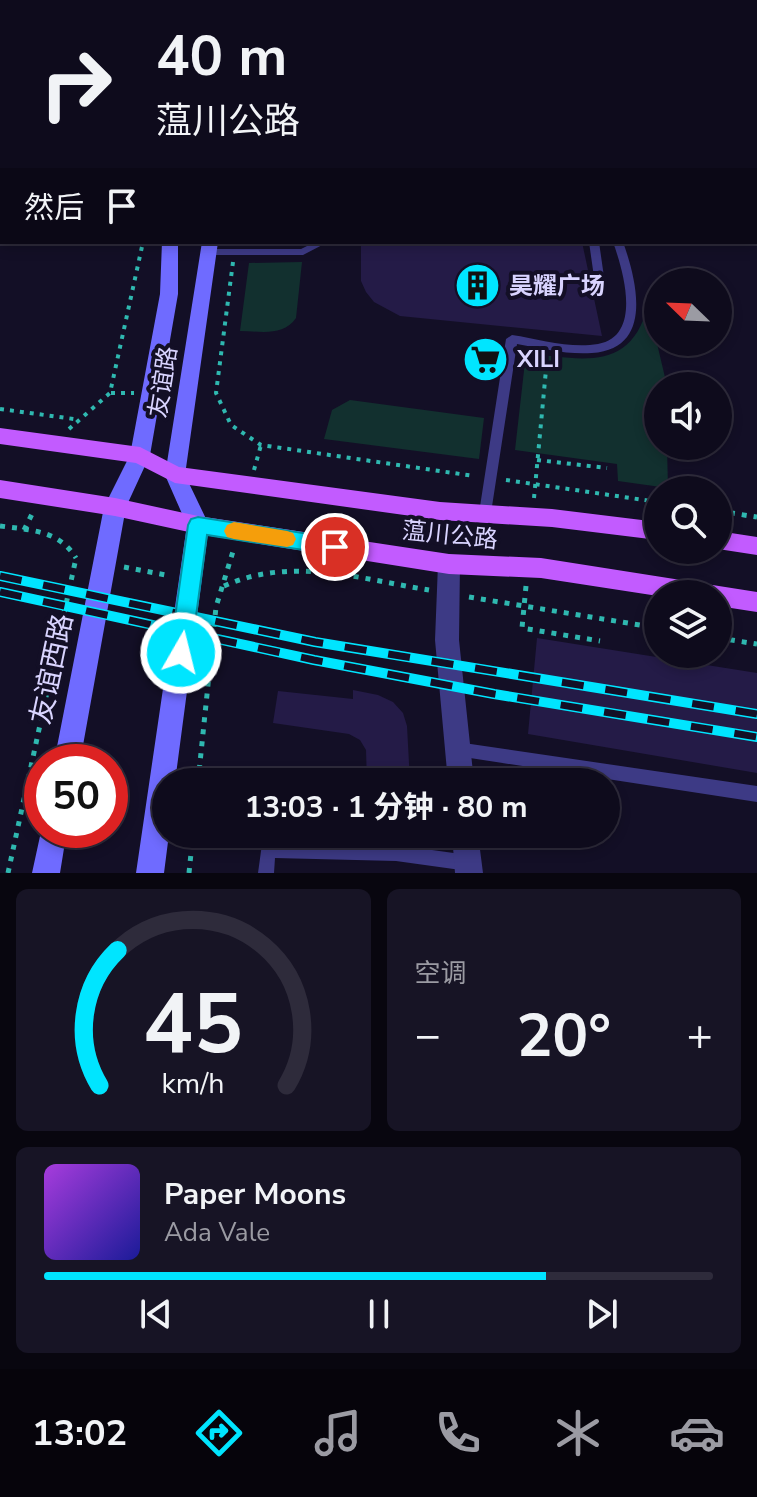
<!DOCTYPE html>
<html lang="zh">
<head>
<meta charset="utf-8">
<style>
  :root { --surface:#0e0b1c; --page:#171425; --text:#f1f3f6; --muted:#9b9ba3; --line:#2e2b3b; --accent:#00e5ff }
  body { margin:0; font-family:"Nunito Sans","Noto Sans SC",sans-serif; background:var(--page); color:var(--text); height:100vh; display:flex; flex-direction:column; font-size:30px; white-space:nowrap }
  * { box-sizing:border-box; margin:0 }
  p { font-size:26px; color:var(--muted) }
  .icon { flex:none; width:44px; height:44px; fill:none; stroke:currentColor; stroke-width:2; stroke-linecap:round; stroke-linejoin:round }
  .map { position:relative; height:873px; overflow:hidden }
  .side { display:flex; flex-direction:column; gap:16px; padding:16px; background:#08060f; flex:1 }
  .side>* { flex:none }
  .top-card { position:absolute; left:0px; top:0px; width:758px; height:244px; box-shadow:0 4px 12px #0003,0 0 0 2px var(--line); background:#0e0b1c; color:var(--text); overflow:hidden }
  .needle { width:52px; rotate:293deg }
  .controls { position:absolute; left:644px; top:268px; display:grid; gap:16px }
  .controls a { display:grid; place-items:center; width:88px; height:88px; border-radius:50%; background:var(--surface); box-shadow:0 4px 12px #0003,0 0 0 2px var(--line); font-size:40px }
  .speed { position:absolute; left:24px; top:744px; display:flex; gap:16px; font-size:40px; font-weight:700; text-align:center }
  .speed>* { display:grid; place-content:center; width:104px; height:104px; border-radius:50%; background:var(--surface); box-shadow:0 4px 12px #0003,0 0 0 2px var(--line); line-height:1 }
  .speed .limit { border:12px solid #d22; background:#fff; color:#111 }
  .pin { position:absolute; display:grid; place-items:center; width:68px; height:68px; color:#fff; margin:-34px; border:4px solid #fff; border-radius:50%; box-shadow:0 2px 8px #0007 }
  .me { position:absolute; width:88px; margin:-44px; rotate:8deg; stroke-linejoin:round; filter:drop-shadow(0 0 6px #0008) }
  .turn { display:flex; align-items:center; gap:28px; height:168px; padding:0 24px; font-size:36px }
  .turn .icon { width:104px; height:104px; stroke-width:2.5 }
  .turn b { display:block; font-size:56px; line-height:68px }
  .then { display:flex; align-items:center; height:76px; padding:0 24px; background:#0003; gap:16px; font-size:30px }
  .big { font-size:60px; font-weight:700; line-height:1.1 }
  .side .card { flex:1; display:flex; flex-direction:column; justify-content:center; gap:12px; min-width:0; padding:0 28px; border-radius:12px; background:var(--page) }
  .side .dial { align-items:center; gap:0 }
  .dial svg { height:208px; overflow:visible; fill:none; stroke:var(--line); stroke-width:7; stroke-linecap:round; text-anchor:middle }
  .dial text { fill:var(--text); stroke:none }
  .song { display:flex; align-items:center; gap:24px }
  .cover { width:96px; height:96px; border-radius:12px; background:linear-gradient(135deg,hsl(280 70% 55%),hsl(240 70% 35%)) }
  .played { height:8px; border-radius:4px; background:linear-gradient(90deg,var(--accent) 75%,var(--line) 75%) }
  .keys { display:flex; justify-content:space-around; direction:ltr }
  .heat { display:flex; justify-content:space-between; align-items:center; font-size:44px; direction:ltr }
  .side .tiles { flex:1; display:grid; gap:16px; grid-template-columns:1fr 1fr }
  .card:last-child { grid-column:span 2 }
  .trip { position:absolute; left:152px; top:768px; width:468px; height:80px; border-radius:40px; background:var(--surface); box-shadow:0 4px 12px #0003,0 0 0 2px var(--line); font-weight:700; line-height:80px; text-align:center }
  .menu { display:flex; height:128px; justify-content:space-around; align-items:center; background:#06040b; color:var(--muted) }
  .menu .icon { width:56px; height:56px }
  .menu .selected { color:var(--accent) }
  .menu b { font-size:36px; color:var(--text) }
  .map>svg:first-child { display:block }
  .green { fill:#12302f }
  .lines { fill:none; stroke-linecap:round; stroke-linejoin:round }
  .river { fill:#0c2248; fill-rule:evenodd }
  .building { fill:#241b47 }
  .path-far1 { stroke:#2fb8b0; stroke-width:4; stroke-dasharray:4 6; stroke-linecap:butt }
  .path { stroke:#2fb8b0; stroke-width:5; stroke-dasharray:5 7; stroke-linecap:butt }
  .lane { fill:#3d3a85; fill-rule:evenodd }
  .street { fill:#3d3a85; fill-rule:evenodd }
  .secondary { fill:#6f6bff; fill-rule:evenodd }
  .primary { fill:#c25bff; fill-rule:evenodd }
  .rail-casing { stroke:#00e5ff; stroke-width:10 }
  .rail { stroke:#130f26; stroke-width:7; stroke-dasharray:22; stroke-linecap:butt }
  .route { fill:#00e5ff; stroke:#0095a6; stroke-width:2 }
  .slow { fill:#f59e0b }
  .labels { text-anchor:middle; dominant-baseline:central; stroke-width:8; stroke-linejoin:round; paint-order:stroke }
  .poi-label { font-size:24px; font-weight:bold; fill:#d9d4ff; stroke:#130f26; text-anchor:start }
  .street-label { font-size:24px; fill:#d9d4ff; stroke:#130f26 }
  .near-street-label { font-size:28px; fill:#d9d4ff; stroke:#130f26 }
</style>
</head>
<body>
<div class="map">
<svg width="757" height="873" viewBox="0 0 757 873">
  <rect width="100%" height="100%" fill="#130f26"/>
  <!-- green -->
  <path class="green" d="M302,262L296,318C283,337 260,331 240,331L249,263Z
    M648,305L667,386H658V446H667L668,488L618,481L617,464L515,450L526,353C581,359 631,373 648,305Z
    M350,400L484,418L479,459L324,439L332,410Z"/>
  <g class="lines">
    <!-- river -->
    <path class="river" d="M0,67H2V83H0Z
      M756,68H757V84H756Z"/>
  </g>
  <!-- building -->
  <path class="building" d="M361,242H582L602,336L400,316L374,302L366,292L361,281Z
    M537,638L757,673V773L528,734Z
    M353,690L378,695L393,702L403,713L407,726L410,782H367L366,750L360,740L349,734L273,723L278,691L353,699Z"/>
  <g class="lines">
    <!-- path-far1 -->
    <path class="path-far1" d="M233,262L216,393L231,425L261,445L474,476
      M111,393H134
      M0,409L74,419
      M69,429L110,393L143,242
      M537,460L607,468
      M254,470L261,445
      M506,480L658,502
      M534,498L547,359"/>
    <!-- path -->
    <path class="path" d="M718,511L757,517
      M0,526C30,530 59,530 76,558
      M24,530L32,514
      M124,567L171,576
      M224,586C291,556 360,579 429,590
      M526,586L522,628L600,641
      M469,597L658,628
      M718,638L757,644
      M198,782L216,607L234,548
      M8,873L76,558
      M189,873L193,834"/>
    <!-- lane -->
    <path class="lane" d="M315,242H328L303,255H209L204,252L209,249H301Z
      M589,242H599L604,277L603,280L599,281L594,277Z
      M613,242H623C637,281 654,349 592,353C567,355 541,348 517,344L491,513L490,517L485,518L480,517L479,513L506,339L512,335C539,339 570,349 598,344C643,336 623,270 613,242Z
      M457,742L757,786V802L457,756L452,754L449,749L452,744Z
      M268,842L396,845L468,855L474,857L476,863L474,869L468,871L396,861L275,858L274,873H258L262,844Z"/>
    <!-- street -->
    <path class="street" d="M449,554L457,557L460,564L459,640L474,782H448L435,640L438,564L441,557Z
      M452,834H478L483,873H455Z"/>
    <!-- secondary -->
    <path class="secondary" d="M209,0H221V2H209Z
      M239,0H251V2H239Z
      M162,242H178V294L150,455L126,507L80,762H54L104,507L130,455L160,294Z
      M202,242H218L185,475L209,525L175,782H166V834H169L164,873H136L187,525L165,475Z
      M42,827V830H67L60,873H32Z"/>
    <!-- primary -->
    <path class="primary" d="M0,428L140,447L179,467L440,502L552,509L658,522V540L552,527L440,520L175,483L136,463L0,444Z
      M0,480L115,498L198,516L449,554L541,558L757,592V612L718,606V594L658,596L541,578L449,574L198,534L115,516L0,498Z
      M718,531L757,537V555L718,549Z"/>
    <defs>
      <path id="rail" d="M0,576L315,642L757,714
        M0,592L314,660L494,694L757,737"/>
    </defs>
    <!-- rail casing -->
    <use href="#rail" class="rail-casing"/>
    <!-- rail -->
    <use href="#rail" class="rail"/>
  </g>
  <!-- route -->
  <path class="route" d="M198,517L335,538L342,541L345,547L342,553L335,555L207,535L191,653L188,660L181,662L173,660L170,653L188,525L191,519Z"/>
  <!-- slow -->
  <path class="slow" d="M234,522L287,531L293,533L296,539L293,545L287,547L234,539L227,537L224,531L227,525Z"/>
  <!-- icons -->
  <defs>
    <symbol id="building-disc" viewBox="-11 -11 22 22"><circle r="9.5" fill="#00e5ff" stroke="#130f26"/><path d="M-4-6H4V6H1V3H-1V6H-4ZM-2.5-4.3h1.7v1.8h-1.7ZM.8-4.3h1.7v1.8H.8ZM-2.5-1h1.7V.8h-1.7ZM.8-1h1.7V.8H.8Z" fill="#111"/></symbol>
    <symbol id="supermarket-disc" viewBox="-11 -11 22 22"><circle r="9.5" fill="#00e5ff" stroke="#130f26"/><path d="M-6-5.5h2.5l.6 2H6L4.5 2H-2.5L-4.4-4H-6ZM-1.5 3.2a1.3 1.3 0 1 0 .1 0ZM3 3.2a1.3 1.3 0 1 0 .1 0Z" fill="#111"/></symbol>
  </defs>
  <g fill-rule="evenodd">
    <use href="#building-disc" x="452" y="260" width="51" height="51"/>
    <use href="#supermarket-disc" x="460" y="334" width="51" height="51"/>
  </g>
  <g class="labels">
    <!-- poi labels -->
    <g class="poi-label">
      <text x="509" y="286">昊耀广场</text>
      <text x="517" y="359">XILI</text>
    </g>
    <!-- street labels -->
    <g class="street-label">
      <text transform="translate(163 382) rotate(-81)">友谊路</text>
      <text transform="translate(450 535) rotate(6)">蕰川公路</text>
    </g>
    <!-- near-street labels -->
    <g class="near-street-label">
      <text transform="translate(52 669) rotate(-78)">友谊西路</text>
    </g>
  </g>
</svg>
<div class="controls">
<a><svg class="needle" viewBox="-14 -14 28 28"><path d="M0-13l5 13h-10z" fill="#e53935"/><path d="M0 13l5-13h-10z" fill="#9b9ba3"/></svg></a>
<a><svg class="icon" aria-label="sound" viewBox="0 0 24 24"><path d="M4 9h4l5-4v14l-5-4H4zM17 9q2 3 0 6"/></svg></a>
<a><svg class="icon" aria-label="search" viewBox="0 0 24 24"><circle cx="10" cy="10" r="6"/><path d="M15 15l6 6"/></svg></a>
<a><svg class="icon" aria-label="layers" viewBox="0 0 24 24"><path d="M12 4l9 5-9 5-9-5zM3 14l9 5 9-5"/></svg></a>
</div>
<div class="speed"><div class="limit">50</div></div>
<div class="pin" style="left:335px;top:547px;background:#d93025"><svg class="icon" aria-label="arrive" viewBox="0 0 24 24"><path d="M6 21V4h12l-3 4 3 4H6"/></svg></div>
<svg class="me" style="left:181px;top:653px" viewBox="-20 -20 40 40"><circle r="17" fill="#00e5ff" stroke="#fff" stroke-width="3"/><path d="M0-11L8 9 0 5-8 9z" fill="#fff"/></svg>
<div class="trip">13:03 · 1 分钟 · 80 m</div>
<div class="top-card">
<div class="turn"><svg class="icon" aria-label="right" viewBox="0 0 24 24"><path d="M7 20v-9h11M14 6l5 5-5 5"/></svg><div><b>40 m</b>蕰川公路</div></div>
<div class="then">然后<svg class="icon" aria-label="arrive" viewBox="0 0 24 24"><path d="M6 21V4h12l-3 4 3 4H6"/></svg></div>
</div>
</div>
<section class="side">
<div class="tiles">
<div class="card dial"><svg viewBox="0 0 100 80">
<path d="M14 69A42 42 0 1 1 86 69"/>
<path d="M14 69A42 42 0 0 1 21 17" stroke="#00e5ff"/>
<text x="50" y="56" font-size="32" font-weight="700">45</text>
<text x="50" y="72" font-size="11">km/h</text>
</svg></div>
<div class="card"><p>空调</p>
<div class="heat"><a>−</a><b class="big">20°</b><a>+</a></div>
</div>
<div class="card">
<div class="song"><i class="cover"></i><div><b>Paper Moons</b><p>Ada Vale</p></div></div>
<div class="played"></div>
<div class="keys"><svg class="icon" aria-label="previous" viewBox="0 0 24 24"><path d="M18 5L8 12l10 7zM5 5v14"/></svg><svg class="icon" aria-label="pause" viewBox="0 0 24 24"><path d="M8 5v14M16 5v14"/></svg><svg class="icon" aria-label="next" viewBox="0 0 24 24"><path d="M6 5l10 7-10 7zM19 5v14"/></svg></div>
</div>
</div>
</section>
<nav class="menu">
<b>13:02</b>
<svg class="icon selected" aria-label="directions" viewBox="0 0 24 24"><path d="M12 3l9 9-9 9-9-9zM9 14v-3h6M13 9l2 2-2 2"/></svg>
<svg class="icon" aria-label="music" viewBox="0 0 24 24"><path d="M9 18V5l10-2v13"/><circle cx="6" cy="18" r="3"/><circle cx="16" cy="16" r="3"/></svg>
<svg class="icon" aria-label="phone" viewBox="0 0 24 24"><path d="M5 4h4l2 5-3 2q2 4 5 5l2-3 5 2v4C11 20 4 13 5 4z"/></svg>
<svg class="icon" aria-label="climate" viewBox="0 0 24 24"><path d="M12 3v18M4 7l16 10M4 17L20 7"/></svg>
<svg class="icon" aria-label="car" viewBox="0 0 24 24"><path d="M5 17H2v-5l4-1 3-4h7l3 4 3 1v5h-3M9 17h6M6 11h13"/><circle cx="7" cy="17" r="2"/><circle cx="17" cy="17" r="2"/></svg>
</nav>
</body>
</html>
